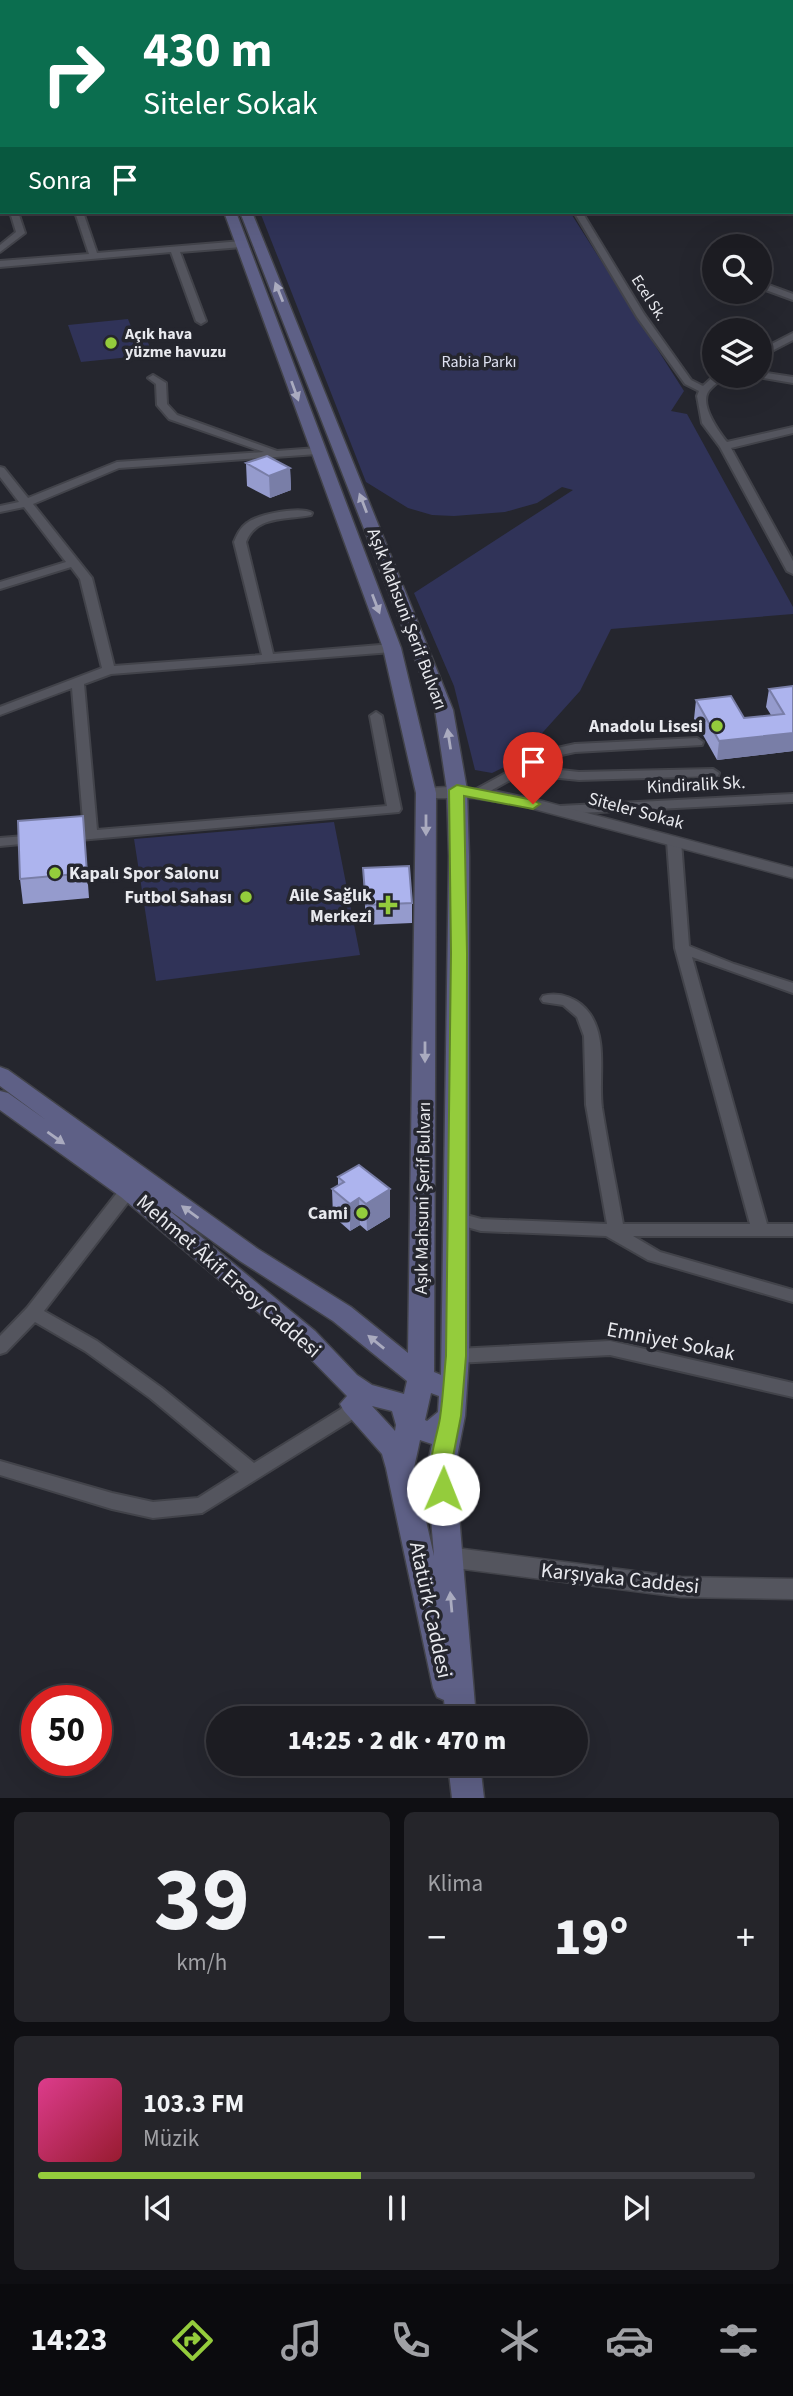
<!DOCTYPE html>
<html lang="tr">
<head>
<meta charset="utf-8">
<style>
  :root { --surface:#1c1c22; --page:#25252a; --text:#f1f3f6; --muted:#a0a1a5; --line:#3a3a40; --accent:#94cc3c }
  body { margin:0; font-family:"Source Sans 3",sans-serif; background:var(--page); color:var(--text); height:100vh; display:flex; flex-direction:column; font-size:26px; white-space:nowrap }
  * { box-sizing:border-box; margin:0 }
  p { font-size:23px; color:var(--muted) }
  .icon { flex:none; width:38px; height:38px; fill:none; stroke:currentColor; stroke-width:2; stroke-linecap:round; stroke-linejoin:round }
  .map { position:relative; height:1798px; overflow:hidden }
  .panel { display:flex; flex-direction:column; gap:14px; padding:14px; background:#0f0f13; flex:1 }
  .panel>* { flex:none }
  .top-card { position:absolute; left:0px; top:0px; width:794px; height:214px; box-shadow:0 7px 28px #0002,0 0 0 2px var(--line); background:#0b6e4f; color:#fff; overflow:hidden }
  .tools { position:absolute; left:702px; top:234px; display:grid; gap:14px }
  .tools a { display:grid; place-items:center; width:70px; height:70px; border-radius:50%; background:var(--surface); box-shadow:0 7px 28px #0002,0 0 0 2px var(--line); font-size:35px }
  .speed { position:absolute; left:21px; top:1685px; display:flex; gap:14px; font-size:35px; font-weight:700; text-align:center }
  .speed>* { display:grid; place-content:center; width:91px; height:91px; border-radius:50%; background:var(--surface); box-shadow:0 7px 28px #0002,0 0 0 2px var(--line); line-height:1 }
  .speed .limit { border:10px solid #d22; background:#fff; color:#111 }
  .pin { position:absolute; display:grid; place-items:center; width:60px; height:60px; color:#fff; margin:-72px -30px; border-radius:50% 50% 50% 0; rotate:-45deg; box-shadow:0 0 7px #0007 }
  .pin .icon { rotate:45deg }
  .me { position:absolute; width:77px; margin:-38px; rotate:1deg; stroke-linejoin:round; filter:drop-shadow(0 0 5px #0008) }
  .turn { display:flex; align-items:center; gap:24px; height:147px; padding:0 28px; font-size:32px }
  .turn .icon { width:91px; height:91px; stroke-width:2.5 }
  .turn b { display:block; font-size:49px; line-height:60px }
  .then { display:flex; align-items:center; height:66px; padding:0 28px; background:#0003; gap:14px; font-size:26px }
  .big { font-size:52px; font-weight:800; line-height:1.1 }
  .panel .card { flex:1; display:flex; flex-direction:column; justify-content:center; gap:10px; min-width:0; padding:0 24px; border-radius:10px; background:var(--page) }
  .panel .dial { align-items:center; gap:0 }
  .dial b { font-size:91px; line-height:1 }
  .song { display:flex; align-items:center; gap:21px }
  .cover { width:84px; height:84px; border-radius:10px; background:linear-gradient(135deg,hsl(330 70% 55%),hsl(350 70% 35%)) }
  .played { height:7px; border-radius:4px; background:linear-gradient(90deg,var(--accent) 45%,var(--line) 45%) }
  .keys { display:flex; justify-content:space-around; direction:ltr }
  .heat { display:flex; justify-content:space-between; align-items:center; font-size:38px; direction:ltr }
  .panel .tiles { flex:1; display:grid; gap:14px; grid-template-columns:1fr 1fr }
  .card:last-child { grid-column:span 2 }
  .trip { position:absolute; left:206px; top:1706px; width:382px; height:70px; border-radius:35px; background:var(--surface); box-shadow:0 7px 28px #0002,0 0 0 2px var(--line); font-weight:800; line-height:70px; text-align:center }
  .tabs { display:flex; height:112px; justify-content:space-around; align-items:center; background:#0b0b0e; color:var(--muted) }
  .tabs .icon { width:49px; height:49px }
  .tabs .active { color:var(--accent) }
  .tabs b { font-size:32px; color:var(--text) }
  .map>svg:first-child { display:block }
  .green { fill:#303358 }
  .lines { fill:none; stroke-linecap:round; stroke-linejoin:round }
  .minor-casing { stroke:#42434a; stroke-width:4 }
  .tertiary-casing { stroke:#42434a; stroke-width:3 }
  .secondary-casing { stroke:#42434a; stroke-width:3 }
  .minor { fill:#54555e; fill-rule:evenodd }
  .tertiary { fill:#54555e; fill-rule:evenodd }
  .secondary { fill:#5e6086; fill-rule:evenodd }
  .wall { fill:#959bcd }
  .shaded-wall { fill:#797ea7 }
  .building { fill:#adb4ee; stroke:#797ea7; stroke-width:2 }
  .oneway { fill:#aaabbf }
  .route { fill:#94cc3c; stroke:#608527; stroke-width:2 }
  .poi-dot { fill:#94cc3c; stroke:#25262e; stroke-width:2.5 }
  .labels { text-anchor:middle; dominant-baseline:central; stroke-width:7; stroke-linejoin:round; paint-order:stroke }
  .far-street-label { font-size:16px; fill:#e8e9ee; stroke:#25262e }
  .far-poi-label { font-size:16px; font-weight:bold; fill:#e8e9ee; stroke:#25262e; text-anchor:start }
  .far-park-label { font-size:16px; fill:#dee1f1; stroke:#25262e }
  .street-label { font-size:18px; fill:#e8e9ee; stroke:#25262e }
  .poi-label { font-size:18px; font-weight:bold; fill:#e8e9ee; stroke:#25262e; text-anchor:end }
  .near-street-label { font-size:21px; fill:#e8e9ee; stroke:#25262e }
</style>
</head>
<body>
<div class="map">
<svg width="793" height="1798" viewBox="0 0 793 1798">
  <rect width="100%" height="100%" fill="#25262e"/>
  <!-- green -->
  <path class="green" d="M260,212H570L684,391L671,411L687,414L793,607V614L611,629L580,691L517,761L492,773L475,770L454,686L414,593L573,490L562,487L537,503L505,512L454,516L432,515L408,508L366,482Z
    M128,319L136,339L146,338L150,347L137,349L140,356L81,362L68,325Z
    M334,822L360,955L156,981L134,839Z"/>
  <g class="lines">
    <defs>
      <path id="minor" d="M0,51H2V55H0Z
        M0,118H2L0,123Z
        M0,150H2V155H0Z
        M0,176H2V184H0Z
        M10,212H18L25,233L0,252V245L16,232Z
        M75,212H83L97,253L242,241L246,244L242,247L180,252L206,321L201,324L196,321L171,252L0,267V261L89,254Z
        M574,212H582L644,314L691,380L703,386L714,376H725C720,381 712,386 708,392C700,406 719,432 727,442L793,427V433L731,448L793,561V574L787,571L720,447L702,423L697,396L699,391L685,384L637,317Z
        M763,285H769L793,294V300L763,289Z
        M793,333V340L760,357V350Z
        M760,372L793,377V383L757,377L760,376Z
        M153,375L166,383L167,404L177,415L277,451L317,448L322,451L317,454L119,468L33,504L92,578L114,666L262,655L234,542C237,535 240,528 247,523C258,514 301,506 312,513L311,515C287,520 256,515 246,542L273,654L392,644L398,648L392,652L111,674L84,684L97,830L387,806L370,716L376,712L382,716L401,809L399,812L68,841L61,837L68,833L84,832L72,688L0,715V707L102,668L80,579L71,567L0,589V582L66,562L24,507L0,512V506L19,502L0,477V467L4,468L28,498L117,462L264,452L169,419L157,405L156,384L148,378Z
        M697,738L703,742L702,745L575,752L552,757L533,767L579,772L713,769L719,773L718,776L579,780L521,774L483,795L478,796L471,792L548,750L575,744Z
        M793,794V802L560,814L553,810L560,806Z
        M37,835L44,839L42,842L0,846V838Z
        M674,837L681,841L689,946L734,964L793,983V993L692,957L767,1224H793V1236H633L660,1252L793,1290V1302L648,1260L606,1236L481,1231L449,1222L447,1218L449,1214L455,1212L481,1219L607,1224L586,1105L584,1036L577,1017L563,1005L543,1002L541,999L543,996C560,991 580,999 590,1014C608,1041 598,1077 602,1108C608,1147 616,1185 623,1224H750L675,948L667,841Z
        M133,1178L139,1180L141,1184L139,1188L44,1311L97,1341L162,1388L254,1463L341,1409L352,1394L358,1392L364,1394L367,1399L353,1419L202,1513L153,1518L112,1509L0,1475V1461L112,1493L153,1502L198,1498L239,1472L150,1398L85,1351L35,1322L6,1352L0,1354V1336L27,1308L127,1180Z
        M610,1341L793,1383V1397L610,1355L456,1363L450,1361L447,1356L450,1351L456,1349Z"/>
      <path id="tertiary" d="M244,0H252V2H244Z
        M0,98H2V104H0Z
        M449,787L496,791L542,801L793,868V878L519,805L473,798H426L418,793L426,788Z
        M448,1547L681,1577L793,1579V1599L681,1597L448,1567L439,1564L436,1557L439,1550Z"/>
      <path id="secondary" d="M0,24H2V30H0Z
        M224,212H236L401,648L436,793L434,1372L441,1375L449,856L447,790L435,710L240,212H252L453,710L467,790L469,856V1356L465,1416L455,1467L476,1718H446L444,1700L437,1697L433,1688L386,1468L382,1454L344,1411L340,1404L347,1396L297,1345L121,1197L0,1110V1091L8,1093L46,1120L0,1086V1067L8,1070L258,1249L351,1307L408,1353L416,793L383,648ZM165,1207L240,1261L333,1321L407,1381L404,1394L372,1385L357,1375L315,1331ZM431,1393L439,1396L438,1412L427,1421L425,1420ZM372,1406L392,1411L396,1425L395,1431ZM420,1440L432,1444L427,1467L434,1556L414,1468Z
        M448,1764H480L484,1798H452Z"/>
    </defs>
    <!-- minor casing -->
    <use href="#minor" class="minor-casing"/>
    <!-- tertiary casing -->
    <use href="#tertiary" class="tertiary-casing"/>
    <!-- secondary casing -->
    <use href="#secondary" class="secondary-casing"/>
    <!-- minor -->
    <use href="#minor" class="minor"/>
    <!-- tertiary -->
    <use href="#tertiary" class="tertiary"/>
    <!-- secondary -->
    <use href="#secondary" class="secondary"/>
  </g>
  <!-- wall -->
  <path class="wall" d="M246,463L290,468L291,490L270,498L247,486Z
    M793,686V751L717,760L694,719L696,700L744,718L771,715L766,707L769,689Z
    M83,816L89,898L23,904L20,879Z
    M363,868L412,903V923L366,925Z
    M338,1177L390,1189V1217L367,1231L360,1225L350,1231L333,1216L332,1189L338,1185Z"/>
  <!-- shaded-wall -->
  <path class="shaded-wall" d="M290,468L291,490L270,498L269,476Z
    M793,733V751L717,760L719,741Z
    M390,1189V1217L367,1231L366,1204Z
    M359,1198L360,1225L350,1231V1204Z"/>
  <!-- building -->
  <path class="building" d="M267,456L290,468L269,476L246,463Z
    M793,686V733L719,741L696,700L731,696L744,718L784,714L769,689Z
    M83,816L87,873L20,879L18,821Z
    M409,866L412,903L366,905L363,868Z
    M359,1165L390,1189L366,1204L359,1198L350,1204L332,1189L344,1182L338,1177Z"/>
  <!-- one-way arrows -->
  <defs><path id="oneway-solid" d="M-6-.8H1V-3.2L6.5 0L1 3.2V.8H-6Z" transform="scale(1.75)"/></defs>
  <g class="oneway">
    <use href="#oneway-solid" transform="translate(279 292) rotate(-112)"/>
    <use href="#oneway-solid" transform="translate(295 391) rotate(70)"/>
    <use href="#oneway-solid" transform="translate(363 503) rotate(-111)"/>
    <use href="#oneway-solid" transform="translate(376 604) rotate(69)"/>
    <use href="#oneway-solid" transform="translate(449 739) rotate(-99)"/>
    <use href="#oneway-solid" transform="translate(426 825) rotate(90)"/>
    <use href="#oneway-solid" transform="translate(425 1052) rotate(90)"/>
    <use href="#oneway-solid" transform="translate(56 1138) rotate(35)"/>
    <use href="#oneway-solid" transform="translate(190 1212) rotate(-144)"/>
    <use href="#oneway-solid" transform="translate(376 1342) rotate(-141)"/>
    <use href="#oneway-solid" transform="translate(451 1602) rotate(-95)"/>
  </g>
  <!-- route -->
  <path class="route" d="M457,785L533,800L540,804L533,809L464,796L467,953L466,1356L461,1416L451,1467L453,1489L450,1495L443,1498L435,1495C423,1472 436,1442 440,1418C443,1398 444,1376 446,1356L451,953L449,790Z"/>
  <!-- markers -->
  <g class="poi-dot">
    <circle cx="111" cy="343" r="7"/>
    <circle cx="717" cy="726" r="7"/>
    <circle cx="55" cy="873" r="7"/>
    <circle cx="246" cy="897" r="7"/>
    <path d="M384.5 894.5h7v7h7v7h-7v7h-7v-7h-7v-7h7z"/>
    <circle cx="362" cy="1213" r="7"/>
  </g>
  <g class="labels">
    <!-- far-street labels -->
    <g class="far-street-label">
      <text transform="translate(649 298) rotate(57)">Ecel Sk.</text>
    </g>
    <!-- far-poi labels -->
    <g class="far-poi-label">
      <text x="125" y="334">Açık hava<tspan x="125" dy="18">yüzme havuzu</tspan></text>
    </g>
    <!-- far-park labels -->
    <g class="far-park-label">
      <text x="479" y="362">Rabia Parkı</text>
    </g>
    <!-- street labels -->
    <g class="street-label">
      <text transform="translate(407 619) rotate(69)">Aşık Mahsuni Şerif Bulvarı</text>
      <text transform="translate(696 785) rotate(-3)">Kindiralik Sk.</text>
      <text transform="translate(636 811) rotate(15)">Siteler Sokak</text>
      <text transform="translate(423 1198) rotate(-89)">Aşık Mahsuni Şerif Bulvarı</text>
    </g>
    <!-- poi labels -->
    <g class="poi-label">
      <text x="703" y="726">Anadolu Lisesi</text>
      <text x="69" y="873" text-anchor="start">Kapalı Spor Salonu</text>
      <text x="372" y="895">Aile Sağlık<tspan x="372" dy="21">Merkezi</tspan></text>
      <text x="232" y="897">Futbol Sahası</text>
      <text x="348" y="1213">Cami</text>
    </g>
    <!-- near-street labels -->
    <g class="near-street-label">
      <text transform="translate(229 1276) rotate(41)">Mehmet Âkif Ersoy Caddesi</text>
      <text transform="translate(671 1341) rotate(11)">Emniyet Sokak</text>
      <text transform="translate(620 1578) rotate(6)">Karşıyaka Caddesi</text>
      <text transform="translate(431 1610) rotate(78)">Atatürk Caddesi</text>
    </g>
  </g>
</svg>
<div class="tools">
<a><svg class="icon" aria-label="search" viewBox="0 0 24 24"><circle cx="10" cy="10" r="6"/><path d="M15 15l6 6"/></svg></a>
<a><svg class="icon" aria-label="layers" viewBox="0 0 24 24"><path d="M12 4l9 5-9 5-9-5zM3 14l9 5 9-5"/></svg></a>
</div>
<div class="speed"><div class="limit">50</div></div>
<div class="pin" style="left:533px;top:804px;background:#d93025"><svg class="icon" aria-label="arrive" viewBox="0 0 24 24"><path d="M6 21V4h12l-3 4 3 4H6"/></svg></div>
<svg class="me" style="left:443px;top:1489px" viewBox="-20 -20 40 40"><circle r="19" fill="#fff"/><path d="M0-13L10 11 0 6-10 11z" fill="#94cc3c"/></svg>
<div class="trip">14:25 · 2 dk · 470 m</div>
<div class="top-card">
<div class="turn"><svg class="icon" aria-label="right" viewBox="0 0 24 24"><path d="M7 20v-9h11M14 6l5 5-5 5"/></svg><div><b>430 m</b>Siteler Sokak</div></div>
<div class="then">Sonra<svg class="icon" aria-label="arrive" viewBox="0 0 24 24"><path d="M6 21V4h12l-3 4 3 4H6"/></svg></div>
</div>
</div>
<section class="panel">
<div class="tiles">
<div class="card dial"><b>39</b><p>km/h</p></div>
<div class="card"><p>Klima</p>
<div class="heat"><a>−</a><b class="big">19°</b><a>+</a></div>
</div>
<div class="card">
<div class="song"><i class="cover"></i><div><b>103.3 FM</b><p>Müzik</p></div></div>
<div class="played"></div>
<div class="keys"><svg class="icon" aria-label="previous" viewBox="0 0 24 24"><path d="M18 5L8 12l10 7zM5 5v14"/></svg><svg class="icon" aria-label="pause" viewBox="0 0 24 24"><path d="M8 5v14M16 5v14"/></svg><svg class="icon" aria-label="next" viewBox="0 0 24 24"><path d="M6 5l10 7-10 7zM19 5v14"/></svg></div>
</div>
</div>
</section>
<nav class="tabs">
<b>14:23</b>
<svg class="icon active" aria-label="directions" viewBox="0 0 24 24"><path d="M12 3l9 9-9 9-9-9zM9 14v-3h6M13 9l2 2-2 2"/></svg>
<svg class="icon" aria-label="music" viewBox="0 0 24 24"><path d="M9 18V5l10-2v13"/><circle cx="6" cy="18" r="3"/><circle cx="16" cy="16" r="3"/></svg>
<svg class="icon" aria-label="phone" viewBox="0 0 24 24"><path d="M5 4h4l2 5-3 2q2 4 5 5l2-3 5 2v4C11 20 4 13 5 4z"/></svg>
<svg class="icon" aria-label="climate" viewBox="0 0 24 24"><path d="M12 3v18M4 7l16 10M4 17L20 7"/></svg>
<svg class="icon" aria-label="car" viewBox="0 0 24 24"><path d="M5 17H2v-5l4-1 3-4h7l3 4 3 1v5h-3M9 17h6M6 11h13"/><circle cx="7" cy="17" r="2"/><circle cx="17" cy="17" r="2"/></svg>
<svg class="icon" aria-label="filters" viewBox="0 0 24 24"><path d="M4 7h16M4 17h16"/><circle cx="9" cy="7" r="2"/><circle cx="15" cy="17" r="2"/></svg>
</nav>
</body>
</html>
